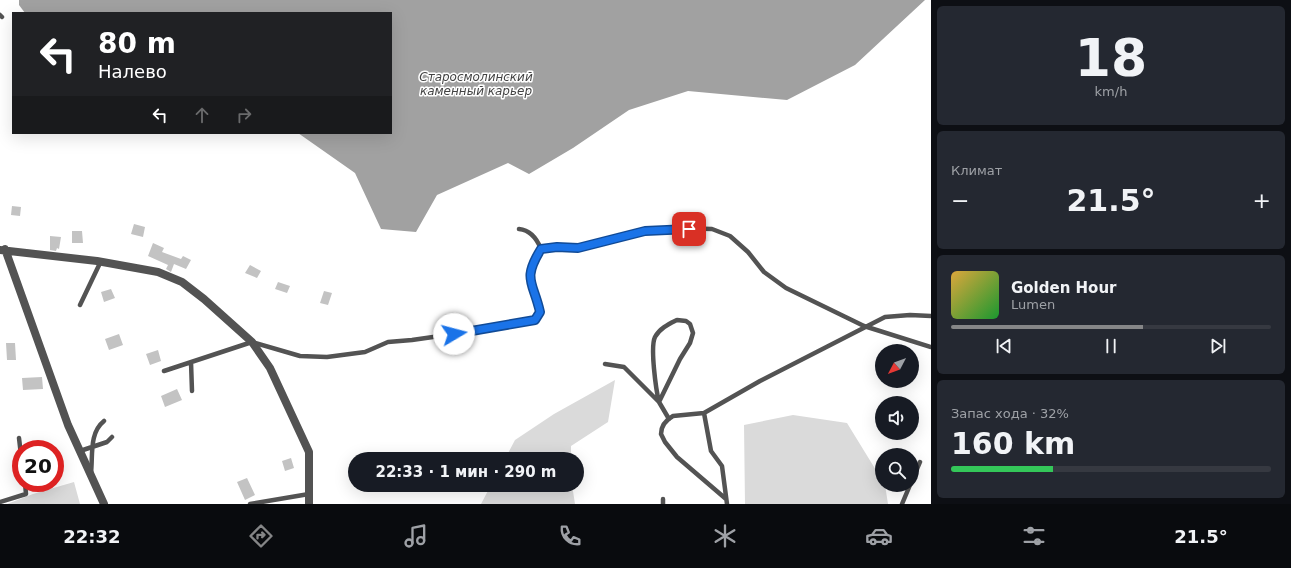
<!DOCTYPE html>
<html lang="ru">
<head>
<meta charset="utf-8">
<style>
  :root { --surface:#171b24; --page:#242831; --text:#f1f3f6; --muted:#9ea1a6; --line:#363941; --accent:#858687 }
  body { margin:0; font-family:"DejaVu Sans",sans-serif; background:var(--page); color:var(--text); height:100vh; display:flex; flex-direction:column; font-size:15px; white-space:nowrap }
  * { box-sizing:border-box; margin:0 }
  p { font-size:13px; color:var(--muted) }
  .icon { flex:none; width:22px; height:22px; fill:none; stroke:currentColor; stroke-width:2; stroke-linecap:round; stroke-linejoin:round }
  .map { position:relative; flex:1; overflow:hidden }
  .side { display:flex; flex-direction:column; gap:6px; padding:6px; background:#0d0f14; width:360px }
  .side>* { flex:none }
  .banner { position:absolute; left:12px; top:12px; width:380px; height:122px; border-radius:0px; box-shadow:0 4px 16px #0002; background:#202124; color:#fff; overflow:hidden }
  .needle { width:26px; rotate:229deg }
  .controls { position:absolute; left:875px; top:344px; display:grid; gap:8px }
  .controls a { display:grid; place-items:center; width:44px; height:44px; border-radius:50%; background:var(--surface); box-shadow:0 4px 16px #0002; font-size:20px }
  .speed { position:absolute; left:12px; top:440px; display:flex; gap:8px; font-size:20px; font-weight:700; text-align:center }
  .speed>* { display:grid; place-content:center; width:52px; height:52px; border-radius:50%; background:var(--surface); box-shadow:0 4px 16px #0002; line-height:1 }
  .speed .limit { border:6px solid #d22; background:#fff; color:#111 }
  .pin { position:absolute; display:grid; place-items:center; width:34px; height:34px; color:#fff; margin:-17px; border-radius:8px; box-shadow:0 2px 6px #0006 }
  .me { position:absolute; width:44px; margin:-22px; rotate:82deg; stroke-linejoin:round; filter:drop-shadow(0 0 3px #0008) }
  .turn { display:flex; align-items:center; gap:14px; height:84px; padding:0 20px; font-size:18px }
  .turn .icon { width:52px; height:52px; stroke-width:2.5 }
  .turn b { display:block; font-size:28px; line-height:34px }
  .lanes { display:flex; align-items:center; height:38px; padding:0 20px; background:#0003; justify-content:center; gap:20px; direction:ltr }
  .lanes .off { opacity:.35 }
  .big { font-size:30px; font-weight:700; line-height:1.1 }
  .side .widget { flex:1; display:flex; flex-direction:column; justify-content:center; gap:6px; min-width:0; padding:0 14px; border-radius:6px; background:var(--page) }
  .side .dial { align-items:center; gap:0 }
  .dial b { font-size:52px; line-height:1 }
  .song { display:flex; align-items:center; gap:12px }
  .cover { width:48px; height:48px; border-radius:6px; background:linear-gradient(135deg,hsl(40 70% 55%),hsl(130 70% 35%)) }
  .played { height:4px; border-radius:2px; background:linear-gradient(90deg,var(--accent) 60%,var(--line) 60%) }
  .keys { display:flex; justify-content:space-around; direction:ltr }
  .heat { display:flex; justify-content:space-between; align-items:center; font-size:22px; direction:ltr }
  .charge { height:6px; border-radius:3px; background:linear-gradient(90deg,#34c759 32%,var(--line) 0) }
  .trip { position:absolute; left:348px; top:452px; width:236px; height:40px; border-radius:20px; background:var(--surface); box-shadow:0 4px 16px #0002; font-weight:700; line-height:40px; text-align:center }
  .menu { display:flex; height:64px; justify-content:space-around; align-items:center; background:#090b0e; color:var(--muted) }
  .menu .icon { width:28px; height:28px }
  .menu .selected { color:var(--accent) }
  .menu b { font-size:18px; color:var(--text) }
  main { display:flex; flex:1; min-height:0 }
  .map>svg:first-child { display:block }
  .green { fill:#dadada }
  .water { fill:#a1a1a1 }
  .building { fill:#c3c3c3 }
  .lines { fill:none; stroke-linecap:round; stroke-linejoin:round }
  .lane { stroke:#535353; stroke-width:4.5 }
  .street { stroke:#535353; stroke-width:8 }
  .route-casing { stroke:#114b97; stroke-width:10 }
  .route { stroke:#1a73e8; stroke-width:7 }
  .labels { text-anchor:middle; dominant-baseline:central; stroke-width:3; stroke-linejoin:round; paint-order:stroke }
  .water-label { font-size:12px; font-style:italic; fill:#424242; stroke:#fff }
</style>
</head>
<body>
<main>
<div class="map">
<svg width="931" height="504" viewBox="0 0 931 504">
  <rect width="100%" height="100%" fill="#fff"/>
  <!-- green -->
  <path class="green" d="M615,380L608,422L571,446V459H505L515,440L554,414Z
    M793,415L847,423L882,480V485H885L888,504H745L744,425Z
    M74,482L80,504H7L33,494Z
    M491,485H572L575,504H481Z"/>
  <!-- water -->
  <path class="water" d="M19,0H925L855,65L787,100L688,91L629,110L573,148L529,174L508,163L437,195L416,232L381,229L355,173L298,133H391V13H25L19,5Z"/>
  <!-- building -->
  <path class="building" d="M12,206L21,207L20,216L11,215Z
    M134,224L145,227L143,237L131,234Z
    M72,231H82L83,243H72Z
    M50,236L61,237L59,249L57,248L56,251L50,250Z
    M153,243L164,248L162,252L181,259L183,256L191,260L186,269L174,264L171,272L166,269L168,265L148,256Z
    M250,265L261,271L257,278L245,273Z
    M278,282L290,286L287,293L275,289Z
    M111,289L115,298L104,302L101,292Z
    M324,291L332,293L328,305L320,303Z
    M119,334L123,345L109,350L105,339Z
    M6,343H15L16,360H7Z
    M158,350L161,361L150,365L146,354Z
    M42,377L43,389L23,390L22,378Z
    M177,389L182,400L165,407L161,396Z
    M291,458L294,468L285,471L282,461Z
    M247,478L255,495L245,500L237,482Z"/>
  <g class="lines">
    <!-- lane -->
    <path class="lane" d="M0,15L2,17
      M519,229C530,230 537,239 541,249
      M80,305L101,261
      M677,320L686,321L690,324L693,333L690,343L680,359L659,402C656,390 650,347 655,337C660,328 669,324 677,320Z
      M191,362L192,391
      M605,364L624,367L659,402L669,419
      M164,371L252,342L300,356L327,357L365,352L388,342L412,340L510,326L535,320L540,312C533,281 522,280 541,249L557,247L578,248L645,231L678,228L712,229L730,236L748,252L764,272L786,288L864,326L931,347
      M704,413L711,451L722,466L727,504
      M19,438L21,455
      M80,451L107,442L112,437
      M91,473C93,455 89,433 104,421
      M912,481L920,462
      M663,499V504
      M726,499L677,457L665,442L661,434C661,426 666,420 673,416L704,413L760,381L885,317L910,315L931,316
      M0,502L26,494L25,483
      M250,504L309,494
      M902,504L910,485"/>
    <!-- street -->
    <path class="street" d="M5,249L68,425L104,504
      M0,250L97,261L158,272L182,282L204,299L252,342L270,368L309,452V504"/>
  </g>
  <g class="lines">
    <defs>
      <path id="route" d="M454,334L535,320L540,312C533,281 522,280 541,249L557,247L578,248L645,231L689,229"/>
    </defs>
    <!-- route casing -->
    <use href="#route" class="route-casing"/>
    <!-- route -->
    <use href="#route" class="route"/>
  </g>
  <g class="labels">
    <!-- water labels -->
    <g class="water-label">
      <text x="476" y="77">Старосмолинский<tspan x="476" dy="14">каменный карьер</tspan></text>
    </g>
  </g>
</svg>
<div class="controls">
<a><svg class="needle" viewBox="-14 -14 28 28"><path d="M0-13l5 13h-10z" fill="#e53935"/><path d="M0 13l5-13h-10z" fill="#9ea1a6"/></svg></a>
<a><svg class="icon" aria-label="sound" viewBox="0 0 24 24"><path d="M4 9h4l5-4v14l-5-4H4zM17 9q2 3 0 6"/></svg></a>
<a><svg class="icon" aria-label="search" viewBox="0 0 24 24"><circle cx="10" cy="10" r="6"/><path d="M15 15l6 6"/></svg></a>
</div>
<div class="speed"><div class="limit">20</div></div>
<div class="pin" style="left:689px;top:229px;background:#d93025"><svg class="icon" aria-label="arrive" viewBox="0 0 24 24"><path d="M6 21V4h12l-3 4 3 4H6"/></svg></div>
<svg class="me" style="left:454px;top:334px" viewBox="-20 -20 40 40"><circle r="19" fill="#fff"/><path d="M0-13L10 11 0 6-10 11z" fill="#1a73e8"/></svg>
<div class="trip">22:33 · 1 мин · 290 m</div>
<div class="banner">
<div class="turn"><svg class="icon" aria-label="left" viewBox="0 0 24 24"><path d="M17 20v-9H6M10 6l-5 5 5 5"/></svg><div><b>80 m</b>Налево</div></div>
<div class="lanes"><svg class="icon" aria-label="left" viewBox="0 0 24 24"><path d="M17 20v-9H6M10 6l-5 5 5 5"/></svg><svg class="icon off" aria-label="ahead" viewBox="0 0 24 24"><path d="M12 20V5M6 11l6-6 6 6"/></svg><svg class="icon off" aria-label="right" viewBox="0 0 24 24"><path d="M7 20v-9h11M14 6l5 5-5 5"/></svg></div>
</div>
</div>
<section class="side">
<div class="widget dial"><b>18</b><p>km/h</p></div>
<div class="widget"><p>Климат</p>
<div class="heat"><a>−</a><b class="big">21.5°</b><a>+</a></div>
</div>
<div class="widget">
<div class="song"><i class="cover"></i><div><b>Golden Hour</b><p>Lumen</p></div></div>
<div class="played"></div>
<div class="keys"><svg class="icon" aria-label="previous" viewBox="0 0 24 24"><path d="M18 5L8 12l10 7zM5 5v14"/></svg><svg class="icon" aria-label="pause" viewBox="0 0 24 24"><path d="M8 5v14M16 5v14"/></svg><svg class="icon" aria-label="next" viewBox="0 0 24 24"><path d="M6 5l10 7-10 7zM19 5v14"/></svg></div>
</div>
<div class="widget"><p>Запас хода · 32%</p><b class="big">160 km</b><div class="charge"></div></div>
</section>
</main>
<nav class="menu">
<b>22:32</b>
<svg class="icon selected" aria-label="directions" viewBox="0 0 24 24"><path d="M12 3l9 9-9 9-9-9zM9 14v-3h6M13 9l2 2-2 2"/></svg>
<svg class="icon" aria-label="music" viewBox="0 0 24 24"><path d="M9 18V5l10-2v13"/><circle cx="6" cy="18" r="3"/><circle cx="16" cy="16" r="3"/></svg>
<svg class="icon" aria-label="phone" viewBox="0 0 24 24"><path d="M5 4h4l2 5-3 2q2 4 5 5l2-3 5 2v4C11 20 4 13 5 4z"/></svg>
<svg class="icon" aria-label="climate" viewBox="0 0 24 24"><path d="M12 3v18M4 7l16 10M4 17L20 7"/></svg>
<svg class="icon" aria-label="car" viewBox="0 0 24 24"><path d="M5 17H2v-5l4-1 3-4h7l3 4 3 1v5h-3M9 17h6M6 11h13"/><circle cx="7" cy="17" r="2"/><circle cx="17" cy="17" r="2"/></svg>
<svg class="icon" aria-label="filters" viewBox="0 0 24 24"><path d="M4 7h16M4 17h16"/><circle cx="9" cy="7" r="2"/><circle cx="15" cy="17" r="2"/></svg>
<b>21.5°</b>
</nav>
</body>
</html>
